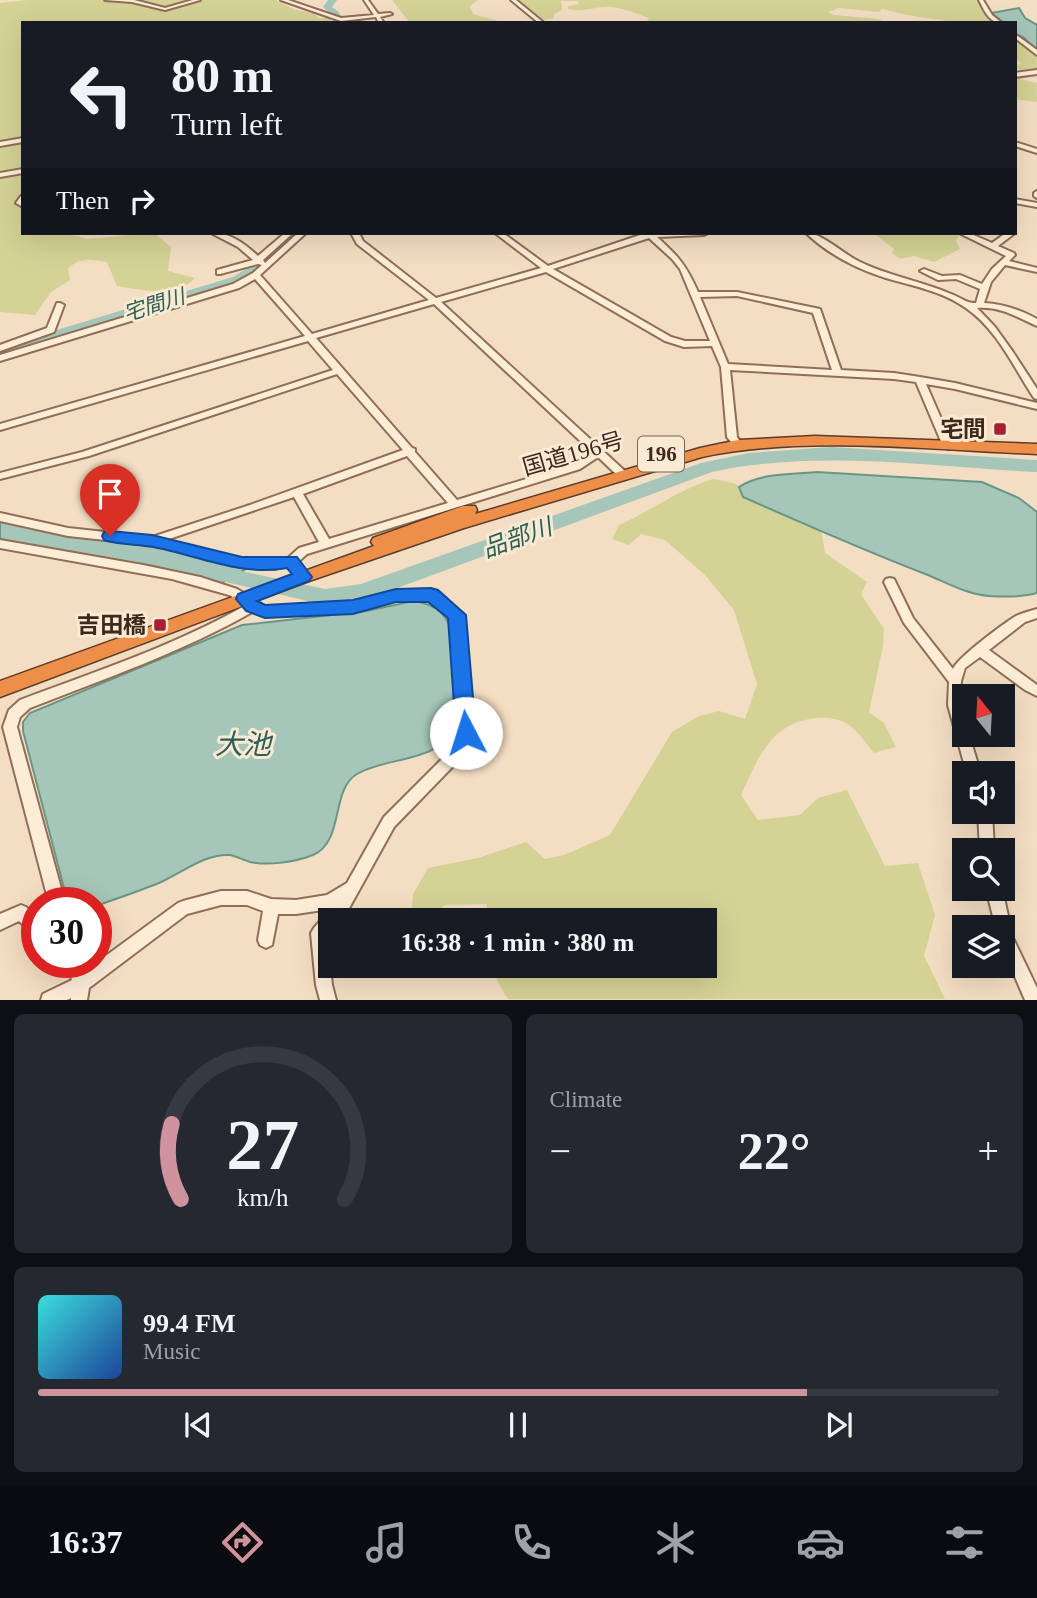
<!DOCTYPE html>
<html lang="en">
<head>
<meta charset="utf-8">
<style>
  :root { --surface:#171b24; --page:#242831; --text:#f1f3f6; --muted:#9ea1a6; --line:#363941; --accent:#d0939e }
  body { margin:0; font-family:"Times New Roman","Noto Sans JP",serif; background:var(--page); color:var(--text); height:100vh; display:flex; flex-direction:column; font-size:26px; white-space:nowrap }
  * { box-sizing:border-box; margin:0 }
  p { font-size:23px; color:var(--muted) }
  .icon { flex:none; width:38px; height:38px; fill:none; stroke:currentColor; stroke-width:2; stroke-linecap:round; stroke-linejoin:round }
  .map { position:relative; height:1000px; overflow:hidden }
  .panel { display:flex; flex-direction:column; gap:14px; padding:14px; background:#0d0f14; flex:1 }
  .panel>* { flex:none }
  .banner { position:absolute; left:21px; top:21px; width:996px; height:214px; border-radius:0px; box-shadow:0 7px 28px #0002; background:#171b24; color:var(--text); overflow:hidden }
  .needle { width:46px; rotate:342deg }
  .tools { position:absolute; left:952px; top:684px; display:grid; gap:14px }
  .tools a { display:grid; place-items:center; width:63px; height:63px; border-radius:0px; background:var(--surface); box-shadow:0 7px 28px #0002; font-size:35px }
  .speed { position:absolute; left:21px; top:887px; display:flex; gap:14px; font-size:35px; font-weight:700; text-align:center }
  .speed>* { display:grid; place-content:center; width:91px; height:91px; border-radius:50%; background:var(--surface); box-shadow:0 7px 28px #0002; line-height:1 }
  .speed .limit { border:10px solid #d22; background:#fff; color:#111 }
  .pin { position:absolute; display:grid; place-items:center; width:60px; height:60px; color:#fff; margin:-72px -30px; border-radius:50% 50% 50% 0; rotate:-45deg; box-shadow:0 0 7px #0007 }
  .pin .icon { rotate:45deg }
  .me { position:absolute; width:77px; margin:-38px; rotate:355deg; stroke-linejoin:round; filter:drop-shadow(0 0 5px #0008) }
  .turn { display:flex; align-items:center; gap:24px; height:147px; padding:0 35px; font-size:32px }
  .turn .icon { width:91px; height:91px; stroke-width:2.5 }
  .turn b { display:block; font-size:49px; line-height:60px }
  .then { display:flex; align-items:center; height:66px; padding:0 35px; background:#0003; gap:14px; font-size:26px }
  .big { font-size:52px; font-weight:700; line-height:1.1 }
  .panel .tile { flex:1; display:flex; flex-direction:column; justify-content:center; gap:10px; min-width:0; padding:0 24px; border-radius:10px; background:var(--page) }
  .panel .dial { align-items:center; gap:0 }
  .dial svg { height:182px; overflow:visible; fill:none; stroke:var(--line); stroke-width:7; stroke-linecap:round; text-anchor:middle }
  .dial text { fill:var(--text); stroke:none }
  .song { display:flex; align-items:center; gap:21px }
  .cover { width:84px; height:84px; border-radius:10px; background:linear-gradient(135deg,hsl(180 70% 55%),hsl(220 70% 35%)) }
  .played { height:7px; border-radius:4px; background:linear-gradient(90deg,var(--accent) 80%,var(--line) 80%) }
  .keys { display:flex; justify-content:space-around; direction:ltr }
  .heat { display:flex; justify-content:space-between; align-items:center; font-size:38px; direction:ltr }
  .panel .tiles { flex:1; display:grid; gap:14px; grid-template-columns:1fr 1fr }
  .tile:last-child { grid-column:span 2 }
  .trip { position:absolute; left:318px; top:908px; width:399px; height:70px; border-radius:0px; background:var(--surface); box-shadow:0 7px 28px #0002; font-weight:700; line-height:70px; text-align:center }
  .tabs { display:flex; height:112px; justify-content:space-around; align-items:center; background:#090b0e; color:var(--muted) }
  .tabs .icon { width:49px; height:49px }
  .tabs .selected { color:var(--accent) }
  .tabs b { font-size:32px; color:var(--text) }
  .map>svg:first-child { display:block }
  .green { fill:#d4d295 }
  .water { fill:#a5c6b8; stroke:#6a9685; stroke-width:2 }
  .lines { fill:none; stroke-linecap:round; stroke-linejoin:round }
  .river { fill:#a5c6b8; fill-rule:evenodd }
  .minor-casing { stroke:#916e57; stroke-width:4 }
  .highway-casing { stroke:#5e3c2b; stroke-width:3 }
  .minor { fill:#fdedd7; fill-rule:evenodd }
  .highway { fill:#ed8f49; fill-rule:evenodd }
  .route { fill:#1a73e8; stroke:#114b97; stroke-width:2 }
  .poi-dot { fill:#a81e32; stroke:#fae9d3; stroke-width:2.5 }
  .labels { text-anchor:middle; dominant-baseline:central; stroke-width:6; stroke-linejoin:round; paint-order:stroke }
  .far-water-label { font-size:21px; font-style:italic; fill:#2a6055; stroke:#fae9d3 }
  .shield { fill:#fae9d3; stroke:#776254; stroke-width:2 }
  .shield-label { font-size:21px; font-weight:bold; fill:#3f281d }
  .poi-label { font-size:23px; font-weight:bold; fill:#3f281d; stroke:#fae9d3; text-anchor:end }
  .street-label { font-size:23px; fill:#3f281d; stroke:#fae9d3 }
  .water-label { font-size:24px; font-style:italic; fill:#2a6055; stroke:#fae9d3 }
  .near-water-label { font-size:28px; font-style:italic; fill:#2a6055; stroke:#fae9d3 }
</style>
</head>
<body>
<div class="map">
<svg width="1037" height="1000" viewBox="0 0 1037 1000">
  <rect width="100%" height="100%" fill="#f4dec3"/>
  <!-- green -->
  <path class="green" d="M28,0H276L295,10L314,13L318,18H329L333,23H23V233H66L87,239L154,233L171,247L168,271L195,278C175,298 143,290 117,286L107,262C91,259 81,257 68,268L70,280L51,292L35,315L0,312V3Z
    M392,0H478L470,6L473,14L505,23H410Z
    M519,0H977L986,15L994,21C970,27 908,16 882,9L879,12L839,8L828,12L834,15L878,19L888,23H647L649,18C638,14 621,7 609,7C595,6 583,13 568,9V6L580,4L577,1H561L562,10L554,14V18L544,20Z
    M1015,38L1037,54V68L1020,70L1015,67L1021,63L1015,58Z
    M1015,78L1037,83V102L1015,99Z
    M873,233H954L959,236L956,241L960,249L934,262L914,256L900,259L892,253L894,249Z
    M714,479L733,483L820,523L825,553L867,582L861,594L884,629L883,646L869,712L884,723L896,747L874,753C856,730 848,716 817,718C771,722 758,758 741,795L758,820L800,815L818,798L847,790L885,866L918,863L935,915L924,956L945,999H508L498,983L493,966H705V920H486L487,904L444,905L436,920H411L413,894L428,868L478,858L526,842L545,859L564,855L610,835L672,732L699,716L719,711L745,719L757,684L734,610L704,574L665,540L641,534L629,545L612,539L619,525C651,511 681,488 714,479Z"/>
  <!-- water -->
  <path class="water" d="M1019,8L1025,18L1037,25V50L1023,37L1015,34V23H1004L991,13Z
    M817,472L982,482L1019,498L1037,512V593C1023,597 1004,597 989,596C969,595 947,583 928,575C865,551 804,524 743,497L739,487C760,473 792,474 817,472Z
    M0,519L167,549L246,569L222,583L153,566L0,541Z
    M414,601C431,604 444,610 450,627L457,717C450,764 389,755 357,774C330,790 345,841 313,855C295,862 269,866 250,862C243,860 236,856 230,855C203,854 184,872 161,882C140,891 118,898 96,906V903L73,902L64,888L23,731V722L30,713L242,625L366,611Z"/>
  <g class="lines">
    <!-- river -->
    <path class="river" d="M328,0H337L332,7L339,12L343,23H334L332,15L323,7Z
      M287,233H302L259,273L243,283L0,357V347L233,277L249,267Z
      M831,447L1037,460V472C928,467 820,449 712,472L370,598L325,605L208,578L201,576L198,571L201,566L208,564L325,589L361,584L701,463L749,453Z"/>
    <defs>
      <path id="minor" d="M105,0H134L165,8L193,0H200L165,10L132,2Z
        M281,0H288L341,18L374,15L364,0H368L378,14L390,13L392,14L380,17L384,23H379L376,17L341,21Z
        M511,0H516L544,23H539Z
        M979,0H983L992,15L1002,23C989,23 984,10 979,0Z
        M1015,34L1037,50V55L1015,38Z
        M1037,70V74L1015,77V73Z
        M23,138V142L0,146V142Z
        M1015,142L1037,149V153L1015,146Z
        M23,169V173L0,177V173Z
        M1037,191V198L1034,196V193Z
        M23,195V207L16,203L21,196Z
        M1015,199L1037,203V207L1015,203Z
        M211,233C230,232 245,244 258,256L285,233H293L263,260L265,263L298,233H306L260,275L312,334L429,300L357,244L351,233H359L363,241L436,298L541,268L495,233H503L548,266L646,233H708L704,235L657,237C679,257 686,265 698,292H737L820,309L841,370L894,373L920,377L955,383L1037,403V409L955,389L926,384L953,446L948,449L943,446L916,382L894,379L730,370L737,437L743,445L741,447H735L727,437L721,367L712,346L684,347L665,341L546,272L441,302L627,473L628,475L627,477H619L598,457L580,469L307,554L298,562L309,577L307,580C297,583 293,572 288,566L273,569L242,567L152,545L68,536L0,521V513L68,528L152,537L250,505L403,450L337,374L89,456L0,479V473L82,452L333,370L308,341L0,430V424L305,336L255,279L239,288L0,361V355L233,284L253,273L262,265L258,264L220,274H217V270L253,260L238,247ZM649,238L672,259L680,269L710,341H685L671,337L553,269ZM737,296L813,313L832,370L728,364L700,297ZM434,304L592,452L572,465L457,500L415,452V449L412,448L316,338ZM407,456L448,503L329,539L303,494ZM294,497L319,542L299,548L288,558L273,561L242,559L166,540Z
        M806,233C820,232 844,254 858,261C888,276 921,281 951,294C960,297 967,304 976,303L980,289L956,279L938,280L920,271L924,269L942,276L960,275L982,284L992,269L1006,256L959,233H969L992,243L1006,233H1015L998,246L1014,253L1015,255L1009,261L1037,268V272L1005,265L991,282L984,303C1003,304 1021,310 1037,319V326C1017,317 1000,306 977,308L995,327L1013,352L1037,389V399L1034,398C1014,368 997,329 966,308C942,291 913,286 886,278C857,269 828,254 806,233Z
        M57,303H60L64,305L54,332L0,351V345L47,328Z
        M0,540L143,565L200,577L237,589L266,607L353,603L396,592L431,591L435,592L461,612L463,615L473,733L462,757L394,827L347,912L340,920H331V931L327,936L332,985L336,1000H320L316,985L311,933L314,928L330,909L296,914H278L272,945L266,948L260,945L258,940L263,911L247,905H221L187,914L89,988L87,1000H71V998L67,1000H41L43,994L72,980L67,962H83L85,971L178,903L183,901L221,891H247L271,899L296,900L327,895L347,883L384,817L452,749L459,733L451,617L429,599L396,600L353,611L265,615L254,611C183,652 106,678 30,708L20,717L17,727L65,903H49L3,727L9,710L20,700C97,671 174,646 246,605L229,595L172,579L0,548Z
        M890,578L894,579L913,618L953,669C957,658 1003,624 1016,616C1022,613 1030,611 1037,609V618L1025,622L989,650L1037,685V696L1025,690L980,657L965,668L961,681L960,705L964,718V735H969L981,774H967L948,705L949,682L904,623L884,582L886,579Z
        M978,812H992L994,850H980Z
        M986,889H1002L1013,938L1037,988V1000H1025L1003,949V928H996Z
        M21,905L26,907L37,917V936L32,933L19,921L0,930V914Z"/>
      <path id="highway" d="M815,436L1037,444V454C930,450 806,435 702,457L464,528L309,581L0,697V681L374,546L371,542L373,538L463,506H475L477,510L475,514L700,448L738,440Z"/>
    </defs>
    <!-- minor casing -->
    <use href="#minor" class="minor-casing"/>
    <!-- highway casing -->
    <use href="#highway" class="highway-casing"/>
    <!-- minor -->
    <use href="#minor" class="minor"/>
    <!-- highway -->
    <use href="#highway" class="highway"/>
  </g>
  <!-- route -->
  <path class="route" d="M110,531L152,535L242,557H297L312,577L309,581L257,601L265,605L353,600L396,589L431,588L438,590L466,615L476,733L473,739L466,742L459,739L456,733L448,618L428,602H396L353,614L265,618L246,611L236,599L238,594L292,574L287,568C241,577 197,555 153,547C137,544 120,545 104,540L102,536L104,532Z"/>
  <!-- markers -->
  <g class="poi-dot">
    <rect x="993" y="422" width="14" height="14" rx="3.5"/>
    <rect x="153" y="618" width="14" height="14" rx="3.5"/>
  </g>
  <g class="labels">
    <!-- far-water labels -->
    <g class="far-water-label">
      <text transform="translate(154 305) rotate(-17)">宅間川</text>
    </g>
    <!-- shield labels -->
    <rect class="shield" x="638" y="436.5" width="46" height="35" rx="5"/>
    <g class="shield-label">
      <text x="661" y="454">196</text>
    </g>
    <!-- poi labels -->
    <g class="poi-label">
      <text x="986" y="429">宅間</text>
      <text x="146" y="625">吉田橋</text>
    </g>
    <!-- street labels -->
    <g class="street-label">
      <text transform="translate(573 454) rotate(-16)">国道196号</text>
    </g>
    <!-- water labels -->
    <g class="water-label">
      <text transform="translate(517 538) rotate(-20)">品部川</text>
    </g>
    <!-- near-water labels -->
    <g class="near-water-label">
      <text x="243" y="744">大池</text>
    </g>
  </g>
</svg>
<div class="tools">
<a><svg class="needle" viewBox="-14 -14 28 28"><path d="M0-13l5 13h-10z" fill="#e53935"/><path d="M0 13l5-13h-10z" fill="#9ea1a6"/></svg></a>
<a><svg class="icon" aria-label="sound" viewBox="0 0 24 24"><path d="M4 9h4l5-4v14l-5-4H4zM17 9q2 3 0 6"/></svg></a>
<a><svg class="icon" aria-label="search" viewBox="0 0 24 24"><circle cx="10" cy="10" r="6"/><path d="M15 15l6 6"/></svg></a>
<a><svg class="icon" aria-label="layers" viewBox="0 0 24 24"><path d="M12 4l9 5-9 5-9-5zM3 14l9 5 9-5"/></svg></a>
</div>
<div class="speed"><div class="limit">30</div></div>
<div class="pin" style="left:110px;top:536px;background:#d93025"><svg class="icon" aria-label="arrive" viewBox="0 0 24 24"><path d="M6 21V4h12l-3 4 3 4H6"/></svg></div>
<svg class="me" style="left:466px;top:733px" viewBox="-20 -20 40 40"><circle r="19" fill="#fff"/><path d="M0-13L10 11 0 6-10 11z" fill="#1a73e8"/></svg>
<div class="trip">16:38 · 1 min · 380 m</div>
<div class="banner">
<div class="turn"><svg class="icon" aria-label="left" viewBox="0 0 24 24"><path d="M17 20v-9H6M10 6l-5 5 5 5"/></svg><div><b>80 m</b>Turn left</div></div>
<div class="then">Then<svg class="icon" aria-label="right" viewBox="0 0 24 24"><path d="M7 20v-9h11M14 6l5 5-5 5"/></svg></div>
</div>
</div>
<section class="panel">
<div class="tiles">
<div class="tile dial"><svg viewBox="0 0 100 80">
<path d="M14 69A42 42 0 1 1 86 69"/>
<path d="M14 69A42 42 0 0 1 10 36" stroke="#d0939e"/>
<text x="50" y="56" font-size="32" font-weight="700">27</text>
<text x="50" y="72" font-size="11">km/h</text>
</svg></div>
<div class="tile"><p>Climate</p>
<div class="heat"><a>−</a><b class="big">22°</b><a>+</a></div>
</div>
<div class="tile">
<div class="song"><i class="cover"></i><div><b>99.4 FM</b><p>Music</p></div></div>
<div class="played"></div>
<div class="keys"><svg class="icon" aria-label="previous" viewBox="0 0 24 24"><path d="M18 5L8 12l10 7zM5 5v14"/></svg><svg class="icon" aria-label="pause" viewBox="0 0 24 24"><path d="M8 5v14M16 5v14"/></svg><svg class="icon" aria-label="next" viewBox="0 0 24 24"><path d="M6 5l10 7-10 7zM19 5v14"/></svg></div>
</div>
</div>
</section>
<nav class="tabs">
<b>16:37</b>
<svg class="icon selected" aria-label="directions" viewBox="0 0 24 24"><path d="M12 3l9 9-9 9-9-9zM9 14v-3h6M13 9l2 2-2 2"/></svg>
<svg class="icon" aria-label="music" viewBox="0 0 24 24"><path d="M9 18V5l10-2v13"/><circle cx="6" cy="18" r="3"/><circle cx="16" cy="16" r="3"/></svg>
<svg class="icon" aria-label="phone" viewBox="0 0 24 24"><path d="M5 4h4l2 5-3 2q2 4 5 5l2-3 5 2v4C11 20 4 13 5 4z"/></svg>
<svg class="icon" aria-label="climate" viewBox="0 0 24 24"><path d="M12 3v18M4 7l16 10M4 17L20 7"/></svg>
<svg class="icon" aria-label="car" viewBox="0 0 24 24"><path d="M5 17H2v-5l4-1 3-4h7l3 4 3 1v5h-3M9 17h6M6 11h13"/><circle cx="7" cy="17" r="2"/><circle cx="17" cy="17" r="2"/></svg>
<svg class="icon" aria-label="filters" viewBox="0 0 24 24"><path d="M4 7h16M4 17h16"/><circle cx="9" cy="7" r="2"/><circle cx="15" cy="17" r="2"/></svg>
</nav>
</body>
</html>
